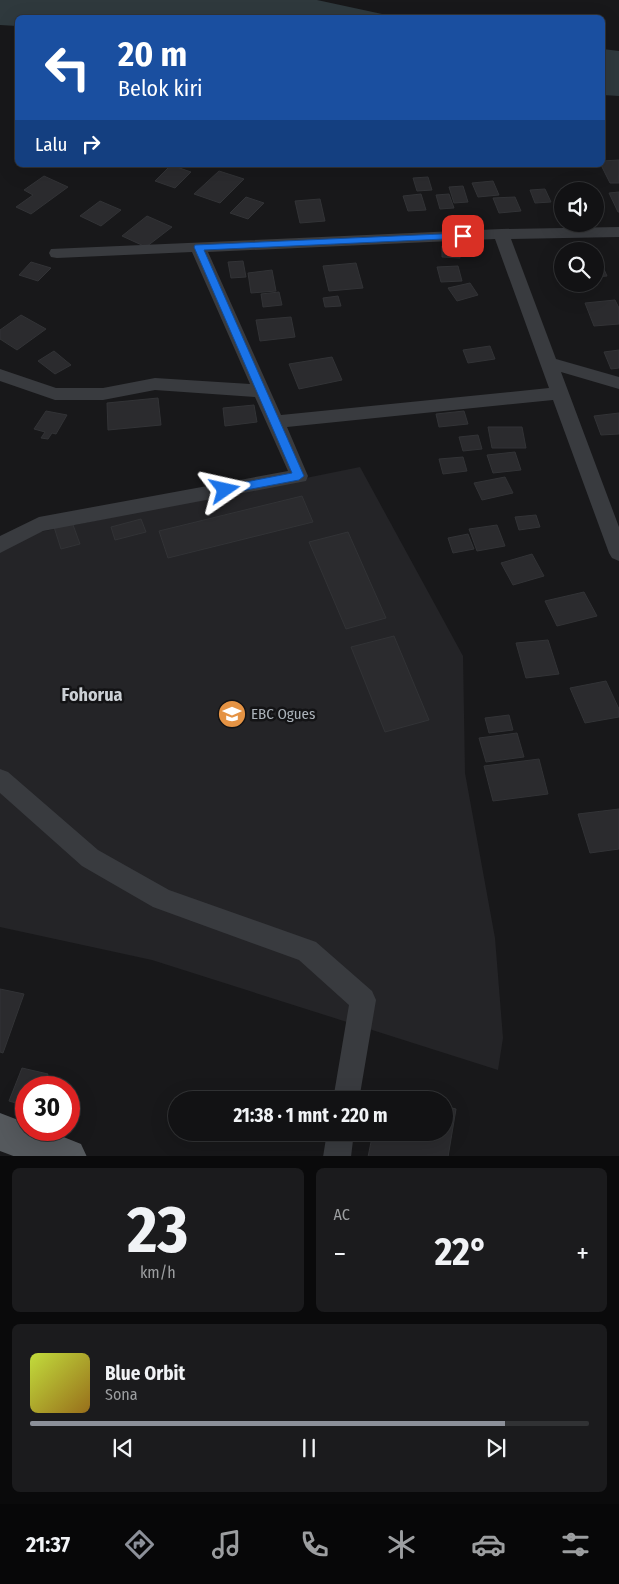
<!DOCTYPE html>
<html lang="id">
<head>
<meta charset="utf-8">
<style>
  :root { --surface:#121214; --page:#1b1b1d; --text:#f1f3f6; --muted:#9c9ea0; --line:#313234; --accent:#8c9099 }
  body { margin:0; font-family:"Fira Sans Condensed",sans-serif; background:var(--page); color:var(--text); height:100vh; display:flex; flex-direction:column; font-size:19px; white-space:nowrap }
  * { box-sizing:border-box; margin:0 }
  p { font-size:16px; color:var(--muted) }
  .icon { flex:none; width:28px; height:28px; fill:none; stroke:currentColor; stroke-width:2; stroke-linecap:round; stroke-linejoin:round }
  .map { position:relative; height:1156px; overflow:hidden }
  .sheet { display:flex; flex-direction:column; gap:12px; padding:12px; background:#0a0a0b; flex:1 }
  .sheet>* { flex:none }
  .banner { position:absolute; left:15px; top:15px; width:590px; height:152px; border-radius:8px; box-shadow:0 5px 20px #0002,0 0 0 1px var(--line); background:#1a4fa0; color:#fff; overflow:hidden }
  .controls { position:absolute; left:554px; top:182px; display:grid; gap:10px }
  .controls a { display:grid; place-items:center; width:50px; height:50px; border-radius:50%; background:var(--surface); box-shadow:0 5px 20px #0002,0 0 0 1px var(--line); font-size:25px }
  .speed { position:absolute; left:15px; top:1076px; display:flex; gap:10px; font-size:25px; font-weight:700; text-align:center }
  .speed>* { display:grid; place-content:center; width:65px; height:65px; border-radius:50%; background:var(--surface); box-shadow:0 5px 20px #0002,0 0 0 1px var(--line); line-height:1 }
  .speed .limit { border:8px solid #d22; background:#fff; color:#111 }
  .pin { position:absolute; display:grid; place-items:center; width:42px; height:42px; color:#fff; margin:-21px; border-radius:10px; box-shadow:0 2px 8px #0006 }
  .me { position:absolute; width:55px; margin:-28px; rotate:79deg; stroke-linejoin:round; filter:drop-shadow(0 0 4px #0008) }
  .turn { display:flex; align-items:center; gap:18px; height:105px; padding:0 20px; font-size:22px }
  .turn .icon { width:65px; height:65px; stroke-width:2.5 }
  .turn b { display:block; font-size:35px; line-height:42px }
  .then { display:flex; align-items:center; height:48px; padding:0 20px; background:#0003; gap:10px; font-size:19px }
  .big { font-size:38px; font-weight:700; line-height:1.1 }
  .sheet .card { flex:1; display:flex; flex-direction:column; justify-content:center; gap:8px; min-width:0; padding:0 18px; border-radius:8px; background:var(--page) }
  .sheet .dial { align-items:center; gap:0 }
  .dial b { font-size:65px; line-height:1 }
  .song { display:flex; align-items:center; gap:15px }
  .cover { width:60px; height:60px; border-radius:8px; background:linear-gradient(135deg,hsl(70 70% 55%),hsl(40 70% 35%)) }
  .played { height:5px; border-radius:2px; background:linear-gradient(90deg,var(--accent) 85%,var(--line) 85%) }
  .keys { display:flex; justify-content:space-around; direction:ltr }
  .heat { display:flex; justify-content:space-between; align-items:center; font-size:28px; direction:ltr }
  .sheet .tiles { flex:1; display:grid; gap:12px; grid-template-columns:1fr 1fr }
  .card:last-child { grid-column:span 2 }
  .trip { position:absolute; left:168px; top:1091px; width:285px; height:50px; border-radius:25px; background:var(--surface); box-shadow:0 5px 20px #0002,0 0 0 1px var(--line); font-weight:700; line-height:50px; text-align:center }
  .tab-bar { display:flex; height:80px; justify-content:space-around; align-items:center; background:#070708; color:var(--muted) }
  .tab-bar .icon { width:35px; height:35px }
  .tab-bar .on { color:var(--accent) }
  .tab-bar b { font-size:22px; color:var(--text) }
  .map>svg:first-child { display:block }
  .built { fill:#242427 }
  .water { fill:#2f393d }
  .building { fill:#2b2b2e; stroke:#323336 }
  .lines { fill:none; stroke-linecap:round; stroke-linejoin:round }
  .street { fill:#393b3f; fill-rule:evenodd }
  .primary { fill:#55595d; fill-rule:evenodd }
  .route { fill:#1a73e8; stroke:#114b97 }
  .labels { text-anchor:middle; dominant-baseline:central; stroke-width:5; stroke-linejoin:round; paint-order:stroke }
  .poi-label { font-size:15px; fill:#abb2b9; stroke:#131315; text-anchor:start }
  .quarter-label { font-size:18px; font-weight:bold; fill:#ccd0d5; stroke:#131315 }
</style>
</head>
<body>
<div class="map">
<svg width="619" height="1157" viewBox="0 0 619 1157">
  <rect width="100%" height="100%" fill="#18181a"/>
  <!-- built -->
  <path class="built" d="M360,467L463,656L465,773L495,938L503,1038L498,1070L152,960L0,927V540Z"/>
  <!-- water -->
  <path class="water" d="M0,0H317L396,17L18,18L17,26L0,25Z
    M603,49L619,51V96L603,95Z"/>
  <!-- building -->
  <path class="building" d="M619,160V183H610L601,165L602,161Z
    M171,165L191,172L175,188L155,181Z
    M219,171L244,179L220,203L194,194Z
    M44,176L68,187L31,214L16,207L33,195L24,190Z
    M428,177L432,190L417,191L413,178Z
    M493,181L499,195L478,197L472,183Z
    M463,186L468,202L454,203L449,187Z
    M545,189L551,202L535,203L530,190Z
    M619,192V212H618L609,193Z
    M421,194L426,210L408,211L403,196Z
    M449,194L454,208L440,209L436,195Z
    M246,197L264,203L248,219L230,213Z
    M515,197L521,211L499,213L493,198Z
    M320,199L325,221L300,223L295,201Z
    M100,201L121,210L101,226L80,216Z
    M147,216L172,227L146,247L122,236Z
    M442,246L461,247L460,258L442,257Z
    M595,256H598L607,276L595,277Z
    M243,261L246,277L231,278L228,262Z
    M31,262L51,268L38,281L19,275Z
    M356,263L363,288L329,291L323,266Z
    M458,266L462,281L441,282L437,267Z
    M272,270L276,291L251,293L248,273Z
    M470,283L478,295L457,301L448,288Z
    M279,292L282,305L263,307L261,294Z
    M338,296L341,306L325,307L323,298Z
    M615,300L619,308V324L594,326L585,303Z
    M21,315L46,329L17,350L0,339V330Z
    M291,317L295,337L260,341L256,320Z
    M490,346L495,359L468,363L463,350Z
    M619,350V368L611,369L604,352Z
    M54,351L71,365L55,374L38,361Z
    M332,357L342,380L299,389L289,364Z
    M158,398L161,425L108,430L107,403Z
    M254,405L257,422L225,426L223,408Z
    M46,411L67,415L56,434L52,433L48,439L41,438L45,432L34,429Z
    M464,411L468,424L439,427L436,414Z
    M619,413V434L601,435L594,416Z
    M488,427H522L526,448H492Z
    M478,435L482,449L463,451L459,437Z
    M515,452L521,470L493,473L487,455Z
    M463,457L467,471L443,474L439,459Z
    M505,477L513,493L482,500L474,483Z
    M302,496L313,522L168,558L159,531Z
    M536,515L540,527L519,530L515,517Z
    M141,519L146,532L115,540L111,527Z
    M72,522L80,544L61,549L54,527Z
    M497,525L505,546L477,551L469,529Z
    M348,532L386,618L346,629L309,542Z
    M468,534L474,549L453,553L448,538Z
    M532,554L544,576L513,585L501,563Z
    M584,592L597,616L557,626L545,601Z
    M394,636L429,720L385,732L351,647Z
    M548,640L559,674L526,678L516,643Z
    M606,681L619,709V717L585,723L570,688Z
    M509,715L513,730L489,733L485,718Z
    M517,733L524,757L486,762L479,738Z
    M539,759L548,794L493,801L484,766Z
    M619,809V849L590,853L578,814Z
    M0,989L24,994L3,1053L0,1052Z
    M22,1068L48,1074L43,1088H26V1106L9,1101Z
    M444,1106L456,1109L448,1157H368L373,1132H444Z"/>
  <g class="lines">
    <!-- street -->
    <path class="street" d="M619,227V237L511,239L556,359L619,377V389L561,372L619,527V561L612,558L609,553L553,400L287,427L308,476L306,481L43,531L0,553V536L39,517L288,471L255,397L155,390L103,400H55L0,381V369L56,388H103L155,378L250,384L192,252L57,258L51,257L49,253L51,249L501,229ZM495,239L549,388L281,415L208,252Z
      M0,769L8,772L98,850L169,890L316,942L372,991L376,1000L359,1100H333L349,1005L299,960L153,907L82,866L0,793Z
      M327,1132H354L351,1157H323Z"/>
    <!-- primary -->
    <path class="primary" d="M0,1113L26,1123V1130H46L81,1144L87,1157H16L0,1151Z"/>
  </g>
  <!-- route -->
  <path class="route" d="M463,233L467,236L466,238L204,250L304,476L299,480L225,494L221,493L219,490L225,486L292,473L194,247L195,245Z"/>
  <!-- icons -->
  <defs>
    <symbol id="school-disc" viewBox="-11 -11 22 22"><circle r="9.5" fill="#e59344" stroke="#131315"/><path d="M0-5L7-2L0 1L-7-2ZM-4 1L0 2.5L4 1V4Q0 6-4 4Z" fill="#fff"/></symbol>
  </defs>
  <g fill-rule="evenodd">
    <use href="#school-disc" x="216" y="698" width="32" height="32"/>
  </g>
  <g class="labels">
    <!-- poi labels -->
    <g class="poi-label">
      <text x="251" y="714">EBC Ogues</text>
    </g>
    <!-- quarter labels -->
    <g class="quarter-label">
      <text x="92" y="695">Fohorua</text>
    </g>
  </g>
</svg>
<div class="controls">
<a><svg class="icon" aria-label="sound" viewBox="0 0 24 24"><path d="M4 9h4l5-4v14l-5-4H4zM17 9q2 3 0 6"/></svg></a>
<a><svg class="icon" aria-label="search" viewBox="0 0 24 24"><circle cx="10" cy="10" r="6"/><path d="M15 15l6 6"/></svg></a>
</div>
<div class="speed"><div class="limit">30</div></div>
<div class="pin" style="left:463px;top:236px;background:#d93025"><svg class="icon" aria-label="arrive" viewBox="0 0 24 24"><path d="M6 21V4h12l-3 4 3 4H6"/></svg></div>
<svg class="me" style="left:225px;top:490px" viewBox="-20 -20 40 40"><path d="M0-17L14 15 0 8-14 15z" fill="#1a73e8" stroke="#fff" stroke-width="4"/></svg>
<div class="trip">21:38 · 1 mnt · 220 m</div>
<div class="banner">
<div class="turn"><svg class="icon" aria-label="left" viewBox="0 0 24 24"><path d="M17 20v-9H6M10 6l-5 5 5 5"/></svg><div><b>20 m</b>Belok kiri</div></div>
<div class="then">Lalu<svg class="icon" aria-label="right" viewBox="0 0 24 24"><path d="M7 20v-9h11M14 6l5 5-5 5"/></svg></div>
</div>
</div>
<section class="sheet">
<div class="tiles">
<div class="card dial"><b>23</b><p>km/h</p></div>
<div class="card"><p>AC</p>
<div class="heat"><a>−</a><b class="big">22°</b><a>+</a></div>
</div>
<div class="card">
<div class="song"><i class="cover"></i><div><b>Blue Orbit</b><p>Sona</p></div></div>
<div class="played"></div>
<div class="keys"><svg class="icon" aria-label="previous" viewBox="0 0 24 24"><path d="M18 5L8 12l10 7zM5 5v14"/></svg><svg class="icon" aria-label="pause" viewBox="0 0 24 24"><path d="M8 5v14M16 5v14"/></svg><svg class="icon" aria-label="next" viewBox="0 0 24 24"><path d="M6 5l10 7-10 7zM19 5v14"/></svg></div>
</div>
</div>
</section>
<nav class="tab-bar">
<b>21:37</b>
<svg class="icon on" aria-label="directions" viewBox="0 0 24 24"><path d="M12 3l9 9-9 9-9-9zM9 14v-3h6M13 9l2 2-2 2"/></svg>
<svg class="icon" aria-label="music" viewBox="0 0 24 24"><path d="M9 18V5l10-2v13"/><circle cx="6" cy="18" r="3"/><circle cx="16" cy="16" r="3"/></svg>
<svg class="icon" aria-label="phone" viewBox="0 0 24 24"><path d="M5 4h4l2 5-3 2q2 4 5 5l2-3 5 2v4C11 20 4 13 5 4z"/></svg>
<svg class="icon" aria-label="climate" viewBox="0 0 24 24"><path d="M12 3v18M4 7l16 10M4 17L20 7"/></svg>
<svg class="icon" aria-label="car" viewBox="0 0 24 24"><path d="M5 17H2v-5l4-1 3-4h7l3 4 3 1v5h-3M9 17h6M6 11h13"/><circle cx="7" cy="17" r="2"/><circle cx="17" cy="17" r="2"/></svg>
<svg class="icon" aria-label="filters" viewBox="0 0 24 24"><path d="M4 7h16M4 17h16"/><circle cx="9" cy="7" r="2"/><circle cx="15" cy="17" r="2"/></svg>
</nav>
</body>
</html>
